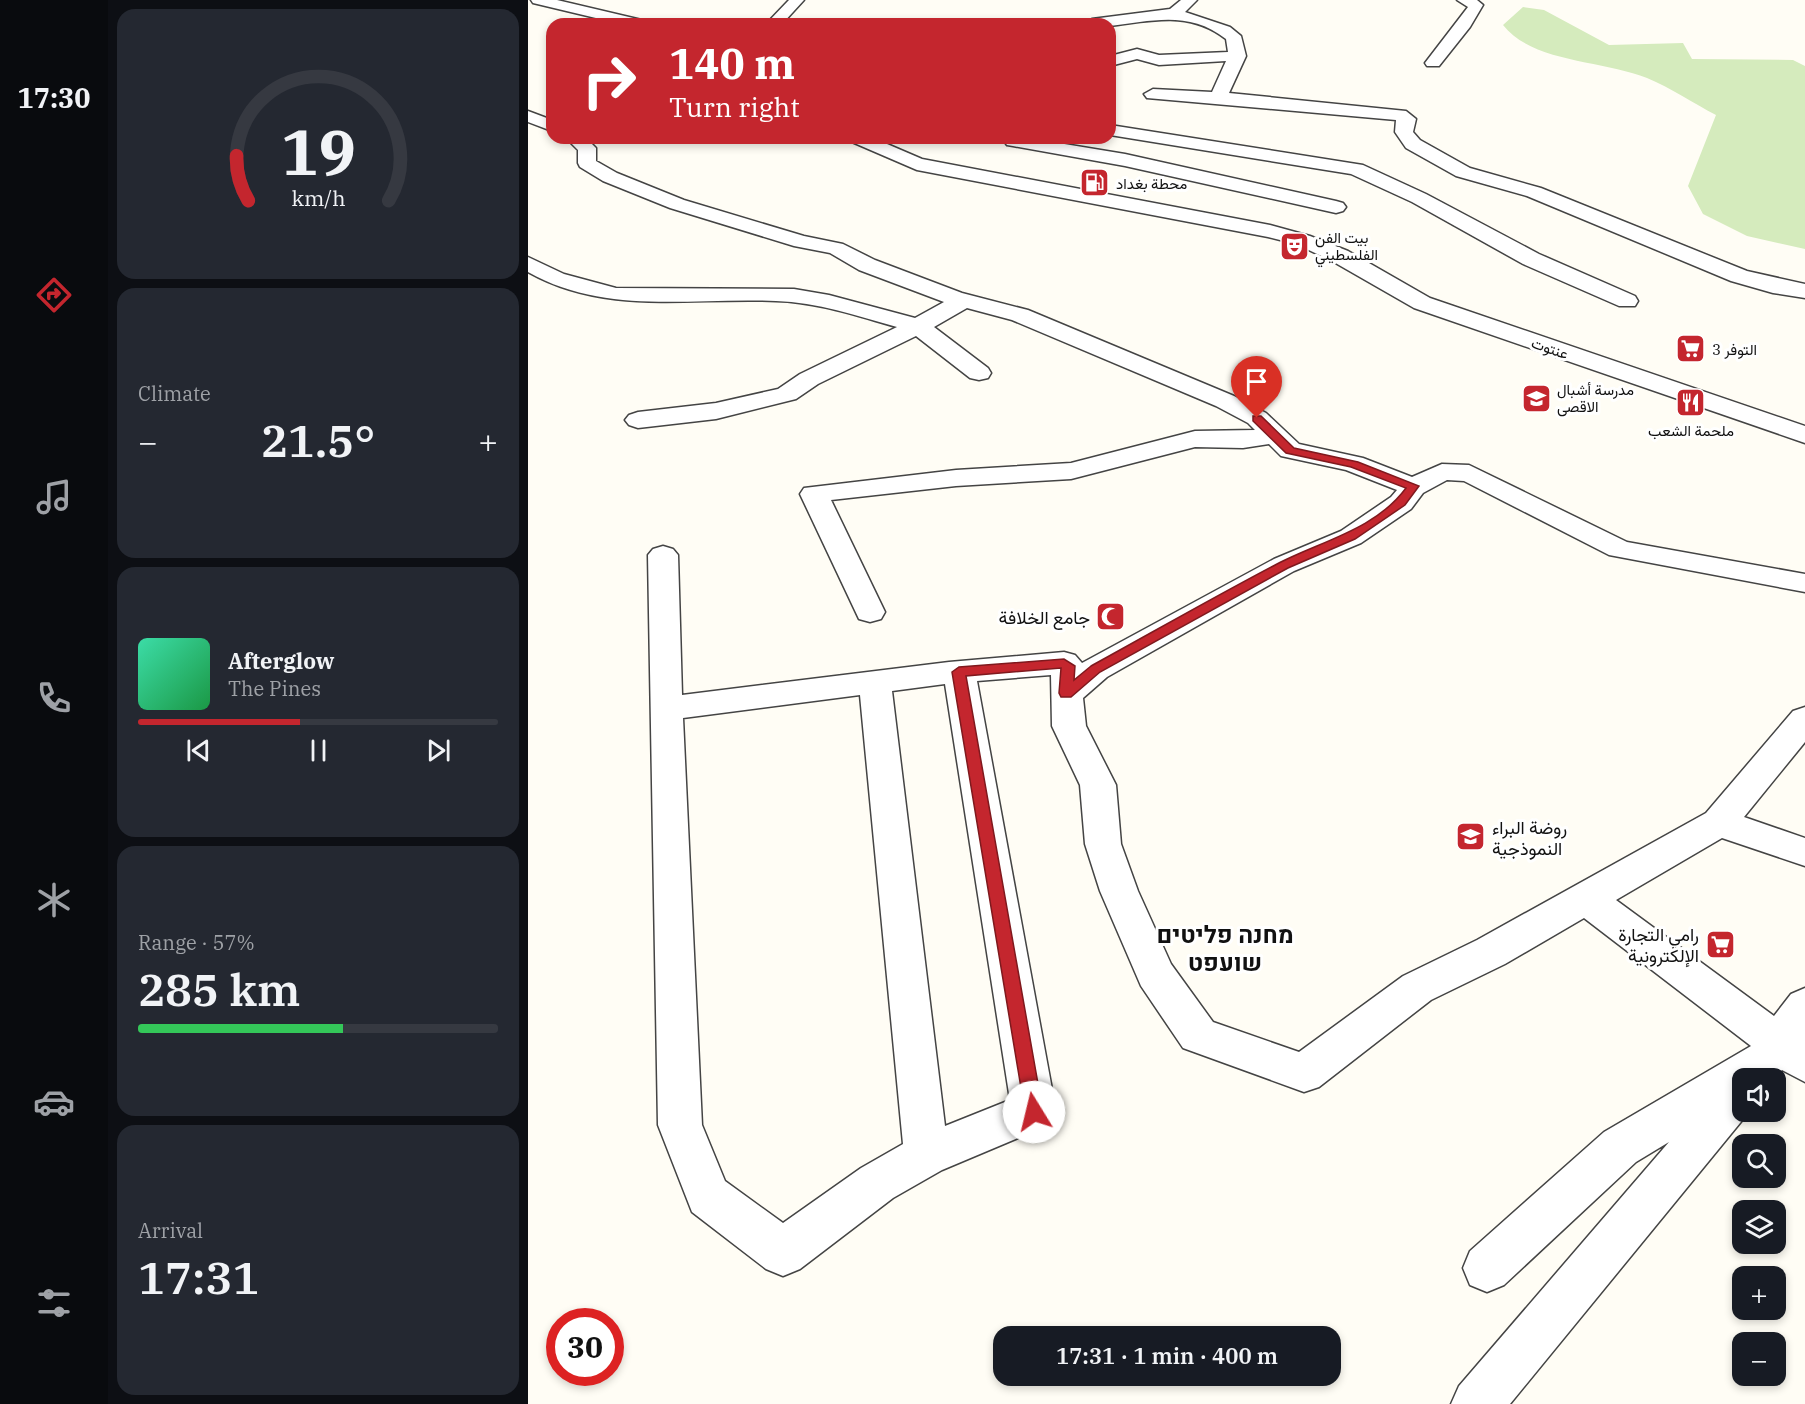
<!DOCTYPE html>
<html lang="en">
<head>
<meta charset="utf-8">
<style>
  :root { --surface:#171b24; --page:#242831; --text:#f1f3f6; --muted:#9ea1a6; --line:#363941; --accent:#c4262e }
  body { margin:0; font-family:"IBM Plex Serif",Vazirmatn,Heebo,serif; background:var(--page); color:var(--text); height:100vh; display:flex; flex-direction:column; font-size:22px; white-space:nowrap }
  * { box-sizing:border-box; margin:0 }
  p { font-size:20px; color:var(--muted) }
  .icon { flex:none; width:33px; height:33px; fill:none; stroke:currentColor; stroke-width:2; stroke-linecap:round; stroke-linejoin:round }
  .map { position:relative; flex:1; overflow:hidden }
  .drawer { display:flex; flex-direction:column; gap:9px; padding:9px; background:#0d0f14; width:420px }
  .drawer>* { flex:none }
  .hud { position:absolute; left:18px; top:18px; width:570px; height:126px; border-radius:18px; box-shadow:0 3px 9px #0003; background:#c4262e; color:#fff; overflow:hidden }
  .fabs { position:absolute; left:1204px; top:1068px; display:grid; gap:12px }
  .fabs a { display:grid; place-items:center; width:54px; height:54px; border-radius:12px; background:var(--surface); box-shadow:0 3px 9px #0003; font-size:30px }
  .speed { position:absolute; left:18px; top:1308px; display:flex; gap:12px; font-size:30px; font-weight:700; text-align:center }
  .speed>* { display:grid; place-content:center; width:78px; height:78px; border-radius:50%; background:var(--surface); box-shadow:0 3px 9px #0003; line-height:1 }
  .speed .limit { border:9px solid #d22; background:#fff; color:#111 }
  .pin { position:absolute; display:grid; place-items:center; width:51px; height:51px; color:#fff; margin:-62px -26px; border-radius:50% 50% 50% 0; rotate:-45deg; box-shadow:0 0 6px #0007 }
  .pin .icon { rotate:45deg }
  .me { position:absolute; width:66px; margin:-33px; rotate:351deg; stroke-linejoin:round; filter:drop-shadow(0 0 4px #0008) }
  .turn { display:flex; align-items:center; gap:21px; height:126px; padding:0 24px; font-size:27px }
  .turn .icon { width:78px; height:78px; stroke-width:2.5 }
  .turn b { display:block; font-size:42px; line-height:51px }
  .big { font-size:45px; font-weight:600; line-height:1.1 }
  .drawer .tile { flex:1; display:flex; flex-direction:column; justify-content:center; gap:9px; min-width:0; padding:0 21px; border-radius:18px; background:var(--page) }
  .drawer .dial { align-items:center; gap:0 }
  .dial svg { height:156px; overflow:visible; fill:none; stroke:var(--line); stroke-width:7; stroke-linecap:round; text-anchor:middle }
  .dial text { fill:var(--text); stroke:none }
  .song { display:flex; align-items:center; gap:18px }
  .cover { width:72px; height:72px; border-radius:9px; background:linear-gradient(135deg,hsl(160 70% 55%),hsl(140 70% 35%)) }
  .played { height:6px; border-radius:3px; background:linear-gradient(90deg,var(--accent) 45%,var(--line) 45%) }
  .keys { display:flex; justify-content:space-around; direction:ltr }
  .heat { display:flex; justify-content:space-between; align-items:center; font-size:33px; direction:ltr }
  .charge { height:9px; border-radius:4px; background:linear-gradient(90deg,#34c759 57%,var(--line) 0) }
  .trip { position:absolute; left:465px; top:1326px; width:348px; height:60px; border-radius:18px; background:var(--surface); box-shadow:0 3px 9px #0003; font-weight:600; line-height:60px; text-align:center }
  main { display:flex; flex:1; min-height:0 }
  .dock { display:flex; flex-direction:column; width:108px; justify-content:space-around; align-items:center; background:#090b0e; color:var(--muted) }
  .dock .icon { width:42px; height:42px }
  .dock .active { color:var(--accent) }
  .dock b { font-size:27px; color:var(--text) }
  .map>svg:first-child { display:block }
  .green { fill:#d5ebbd }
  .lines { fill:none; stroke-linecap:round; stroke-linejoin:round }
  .minor-casing { stroke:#444; stroke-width:3 }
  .minor { fill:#fff; fill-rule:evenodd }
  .route { fill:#c4262e; stroke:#7f191e; stroke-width:1.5 }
  .labels { text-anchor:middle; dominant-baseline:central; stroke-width:6; stroke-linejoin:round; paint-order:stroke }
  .far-poi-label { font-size:15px; fill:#111; stroke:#fff; text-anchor:start }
  .far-street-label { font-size:15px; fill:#111; stroke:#fff }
  .poi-label { font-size:18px; fill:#111; stroke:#fff; text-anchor:end }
  .district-label { font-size:24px; font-weight:bold; fill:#111; stroke:#fff }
</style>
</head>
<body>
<main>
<nav class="dock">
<b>17:30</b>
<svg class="icon active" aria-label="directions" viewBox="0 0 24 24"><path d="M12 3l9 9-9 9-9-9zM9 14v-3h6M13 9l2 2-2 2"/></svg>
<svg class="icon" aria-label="music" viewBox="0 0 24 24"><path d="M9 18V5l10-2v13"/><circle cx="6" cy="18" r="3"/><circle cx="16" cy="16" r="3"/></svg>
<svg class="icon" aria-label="phone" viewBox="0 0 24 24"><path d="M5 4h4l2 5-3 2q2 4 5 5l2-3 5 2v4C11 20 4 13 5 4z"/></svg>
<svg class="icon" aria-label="climate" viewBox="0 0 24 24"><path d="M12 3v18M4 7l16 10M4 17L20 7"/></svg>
<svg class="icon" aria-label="car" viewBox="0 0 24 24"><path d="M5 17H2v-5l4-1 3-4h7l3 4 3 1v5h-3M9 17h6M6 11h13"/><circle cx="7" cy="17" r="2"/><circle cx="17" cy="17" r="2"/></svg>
<svg class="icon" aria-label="filters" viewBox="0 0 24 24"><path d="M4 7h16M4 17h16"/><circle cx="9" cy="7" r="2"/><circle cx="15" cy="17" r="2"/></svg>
</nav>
<section class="drawer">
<div class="tile dial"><svg viewBox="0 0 100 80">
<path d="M14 69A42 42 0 1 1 86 69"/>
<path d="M14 69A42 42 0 0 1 8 46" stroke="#c4262e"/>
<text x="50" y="56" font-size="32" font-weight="700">19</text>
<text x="50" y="72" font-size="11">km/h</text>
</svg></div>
<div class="tile"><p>Climate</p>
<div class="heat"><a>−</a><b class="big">21.5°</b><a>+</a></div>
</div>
<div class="tile">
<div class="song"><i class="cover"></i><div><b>Afterglow</b><p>The Pines</p></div></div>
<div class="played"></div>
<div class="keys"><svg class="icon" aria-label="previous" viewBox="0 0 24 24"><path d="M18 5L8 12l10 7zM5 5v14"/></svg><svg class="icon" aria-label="pause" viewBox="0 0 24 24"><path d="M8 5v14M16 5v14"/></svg><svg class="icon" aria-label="next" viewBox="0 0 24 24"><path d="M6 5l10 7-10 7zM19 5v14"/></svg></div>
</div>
<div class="tile"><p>Range · 57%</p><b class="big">285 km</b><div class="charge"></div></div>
<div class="tile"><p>Arrival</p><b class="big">17:31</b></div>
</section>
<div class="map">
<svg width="1277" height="1404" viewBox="0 0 1277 1404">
  <rect width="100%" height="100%" fill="#fffdf5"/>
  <!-- green -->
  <path class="green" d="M995,7L1016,10L1081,45L1155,43L1164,59L1265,60L1277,66V249L1219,236L1175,214L1160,186L1188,115C1165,103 1143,88 1119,78C1075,60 1005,63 975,25Z"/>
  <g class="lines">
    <defs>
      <path id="minor" d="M3,0H29L118,21L121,24H93L5,3Z
        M261,0H276L254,24H238Z
        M653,0H669L657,12L702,27L713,36L718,56L701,93L878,111L888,119L885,132L892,140L942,168L1013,188L1219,271L1277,284V298L1245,293L1203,281L999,196L928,176L878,148L867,132L868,120L619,98L616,94L625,89L684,92L698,61L631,65L609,59L582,66V56L609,49L631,55L700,52L698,39C661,10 624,21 582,26V24H556L564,19L642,9Z
        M929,0H949L955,5L942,27L911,66H899L897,63L940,7Z
        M0,111L24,120V131L0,122Z
        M582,125L835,165L898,194L1011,254L1107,296L1110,301L1107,306H1091L995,264L884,202L823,174L582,135Z
        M38,138H58L68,148V161L89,173L156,200L276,236L315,244L347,260L434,293L500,310L706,396L738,413L771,444L835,458L884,477L914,464L941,465L1099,542L1277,574V592L1081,555L936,481L919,480L895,493L883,509L833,543L766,571L579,677L555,698L558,726L588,785L593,844L610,891L643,964L685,1022L771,1052L875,976L949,940L1178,813L1265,711L1277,707V742L1216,817L1277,838V866L1194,838L1088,900L1246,1016L1263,994L1277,988V1082L1254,1070L1246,1078H1215V1112H1221L982,1404H923L931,1386L1141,1142L1108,1162L976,1285L959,1292L942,1285L935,1268L942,1251L1076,1132L1223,1046L1056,918L977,964L903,1000L791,1087L776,1092L655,1048L613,986L572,891L557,844L552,785L524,726L523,675L449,681L528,1111L521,1125L414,1170L365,1198L272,1269L255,1276L238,1269L164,1212L130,1125L120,555L125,549L135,546L145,549L150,555L154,695L421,662L536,652L547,655L554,663L746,559L813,531L863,497L869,490L818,470L753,456L741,444L715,448L667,447L543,479L428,486L303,500L357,612L353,619L342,622L331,619L272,494L276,488L428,470L543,463L667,431L727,430L720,423L688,406L484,320L439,308L406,327L460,368L463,373L460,378L451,380L442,378L388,336L290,384L268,399L188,419L110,428L101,425L97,420L101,415L110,412L188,403L250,389L272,374L369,327C329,316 289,302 248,301C162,297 78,316 0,272V257L36,274L88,288L266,289L301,295L387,318L416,302L331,270L302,253L266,246L142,208L75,181L52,167L50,163V150ZM417,684L482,1100L417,1126L364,691ZM332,695L375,1144L333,1168L255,1223L197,1181L174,1125L155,718Z
        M321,138H345L394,159L742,225L782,236L820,251L902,298L1277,426V443L886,308L804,261L768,244L740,237L389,170L324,142Z
        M478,138H500L597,154L808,201L815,203L818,207L815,211L808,213L597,166L485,146L479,145L476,141Z"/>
    </defs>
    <!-- minor casing -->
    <use href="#minor" class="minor-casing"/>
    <!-- minor -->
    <use href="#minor" class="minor"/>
  </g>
  <!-- route -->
  <path class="route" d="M725,416H733L766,448L830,462L891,486L877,505L827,539L760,568L572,672L543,697H533L531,693L533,668L438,676L515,1112L512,1117L506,1120L499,1117L497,1112L424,672L431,667L536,659L547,666L546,680L563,666C625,632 686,597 749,564C793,541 847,530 878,488L823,467L758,453L725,421Z"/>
  <!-- icons -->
  <defs>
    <symbol id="fuel-square" viewBox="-11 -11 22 22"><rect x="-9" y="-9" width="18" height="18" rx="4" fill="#c4262e" stroke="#fff"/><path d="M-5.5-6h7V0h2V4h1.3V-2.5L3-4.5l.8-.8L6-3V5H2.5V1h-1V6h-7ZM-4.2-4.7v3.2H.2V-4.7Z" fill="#fff"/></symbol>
    <symbol id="theatre-square" viewBox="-11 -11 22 22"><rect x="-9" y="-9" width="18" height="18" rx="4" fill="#c4262e" stroke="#fff"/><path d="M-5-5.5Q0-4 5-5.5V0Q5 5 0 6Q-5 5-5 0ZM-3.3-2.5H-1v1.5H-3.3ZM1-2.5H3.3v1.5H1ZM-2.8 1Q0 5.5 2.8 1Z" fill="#fff"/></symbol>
    <symbol id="supermarket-square" viewBox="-11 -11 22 22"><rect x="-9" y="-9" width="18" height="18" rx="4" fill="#c4262e" stroke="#fff"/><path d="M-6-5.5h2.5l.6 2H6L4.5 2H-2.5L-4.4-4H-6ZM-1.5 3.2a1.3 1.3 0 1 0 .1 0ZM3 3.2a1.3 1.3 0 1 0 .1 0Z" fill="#fff"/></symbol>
    <symbol id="school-square" viewBox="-11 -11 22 22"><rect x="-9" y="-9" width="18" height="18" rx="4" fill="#c4262e" stroke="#fff"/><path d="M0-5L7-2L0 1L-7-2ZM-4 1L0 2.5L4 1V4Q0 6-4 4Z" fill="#fff"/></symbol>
    <symbol id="restaurant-square" viewBox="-11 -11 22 22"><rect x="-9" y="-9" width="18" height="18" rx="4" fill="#c4262e" stroke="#fff"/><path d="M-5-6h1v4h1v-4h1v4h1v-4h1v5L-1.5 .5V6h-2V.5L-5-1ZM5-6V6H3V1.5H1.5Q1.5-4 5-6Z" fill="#fff"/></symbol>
    <symbol id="mosque-square" viewBox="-11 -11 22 22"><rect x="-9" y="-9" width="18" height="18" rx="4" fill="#c4262e" stroke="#fff"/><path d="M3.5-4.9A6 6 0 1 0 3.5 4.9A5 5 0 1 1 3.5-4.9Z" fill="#fff"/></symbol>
  </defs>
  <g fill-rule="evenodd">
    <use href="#fuel-square" x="550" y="166" width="33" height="33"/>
    <use href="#theatre-square" x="750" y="230" width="33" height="33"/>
    <use href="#supermarket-square" x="1146" y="332" width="33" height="33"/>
    <use href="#school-square" x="992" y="382" width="33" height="33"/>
    <use href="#restaurant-square" x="1146" y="386" width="33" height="33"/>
    <use href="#mosque-square" x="566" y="600" width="33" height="33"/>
    <use href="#school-square" x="926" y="820" width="33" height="33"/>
    <use href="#supermarket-square" x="1176" y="928" width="33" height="33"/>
  </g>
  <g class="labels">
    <!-- far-poi labels -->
    <g class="far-poi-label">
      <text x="588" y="183">محطة بغداد</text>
      <text x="787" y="237">بيت الفن<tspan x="787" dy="17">الفلسطيني</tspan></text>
      <text x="1184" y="349">التوفر 3</text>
      <text x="1029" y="389">مدرسة أشبال<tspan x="1029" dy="17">الاقصى</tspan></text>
      <text x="1163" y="430" text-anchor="middle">ملحمة الشعب</text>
    </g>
    <!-- far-street labels -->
    <g class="far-street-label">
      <text transform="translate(1022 348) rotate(19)">عنتوت</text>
    </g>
    <!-- poi labels -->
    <g class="poi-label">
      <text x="562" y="617">جامع الخلافة</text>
      <text x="964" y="827" text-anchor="start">روضة البراء<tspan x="964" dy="21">النموذجية</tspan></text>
      <text x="1171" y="934">رامي التجارة<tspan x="1171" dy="21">الإلكترونية</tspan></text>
    </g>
    <!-- district labels -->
    <g class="district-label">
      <text x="697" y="934">מחנה פליטים<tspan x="697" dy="28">שועפט</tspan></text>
    </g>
  </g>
</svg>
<div class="fabs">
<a><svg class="icon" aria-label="sound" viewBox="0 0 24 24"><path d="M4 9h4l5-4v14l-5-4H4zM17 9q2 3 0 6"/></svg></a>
<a><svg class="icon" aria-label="search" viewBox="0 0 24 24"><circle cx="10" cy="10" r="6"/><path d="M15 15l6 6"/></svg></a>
<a><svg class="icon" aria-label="layers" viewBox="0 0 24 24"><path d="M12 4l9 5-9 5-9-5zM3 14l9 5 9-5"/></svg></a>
<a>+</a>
<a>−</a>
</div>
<div class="speed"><div class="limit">30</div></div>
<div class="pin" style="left:729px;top:418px;background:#d93025"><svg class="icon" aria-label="arrive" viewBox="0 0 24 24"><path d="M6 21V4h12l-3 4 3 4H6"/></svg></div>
<svg class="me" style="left:506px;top:1112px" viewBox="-20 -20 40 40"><circle r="19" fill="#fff"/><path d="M0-13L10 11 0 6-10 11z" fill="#c4262e"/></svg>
<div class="trip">17:31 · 1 min · 400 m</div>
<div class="hud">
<div class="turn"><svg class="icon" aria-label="right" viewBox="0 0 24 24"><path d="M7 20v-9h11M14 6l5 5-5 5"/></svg><div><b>140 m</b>Turn right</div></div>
</div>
</div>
</main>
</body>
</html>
